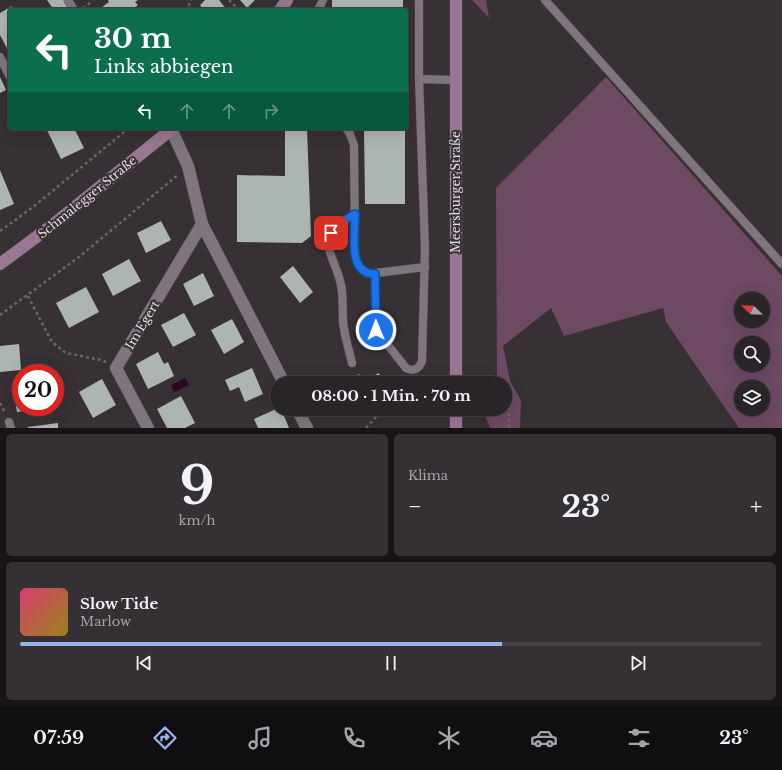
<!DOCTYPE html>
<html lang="de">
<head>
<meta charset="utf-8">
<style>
  :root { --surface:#292428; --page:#353034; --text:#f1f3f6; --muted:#a5a4a8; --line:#454145; --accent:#95b2f1 }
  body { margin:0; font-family:"Libre Baskerville",serif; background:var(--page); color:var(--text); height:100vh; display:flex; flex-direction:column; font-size:15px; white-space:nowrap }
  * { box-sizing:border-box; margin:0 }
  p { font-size:13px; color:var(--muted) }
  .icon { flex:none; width:22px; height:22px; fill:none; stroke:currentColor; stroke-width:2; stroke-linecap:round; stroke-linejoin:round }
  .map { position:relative; height:428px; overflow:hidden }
  .drawer { display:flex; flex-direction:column; gap:6px; padding:6px; background:#171416; flex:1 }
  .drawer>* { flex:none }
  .guide { position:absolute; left:8px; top:8px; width:400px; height:122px; border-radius:4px; box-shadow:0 4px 16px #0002,0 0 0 1px var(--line); background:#0b6e4f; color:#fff; overflow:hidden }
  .needle { width:26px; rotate:293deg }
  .buttons { position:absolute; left:734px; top:292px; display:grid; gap:8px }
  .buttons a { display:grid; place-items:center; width:36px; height:36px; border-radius:50%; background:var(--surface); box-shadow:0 4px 16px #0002,0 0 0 1px var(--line); font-size:20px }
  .speed { position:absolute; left:12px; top:364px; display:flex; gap:8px; font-size:20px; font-weight:700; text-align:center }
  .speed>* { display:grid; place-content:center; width:52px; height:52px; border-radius:50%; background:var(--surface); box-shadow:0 4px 16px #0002,0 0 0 1px var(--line); line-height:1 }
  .speed .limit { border:6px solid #d22; background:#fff; color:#111 }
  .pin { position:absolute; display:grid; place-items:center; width:34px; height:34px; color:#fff; margin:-17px; border-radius:8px; box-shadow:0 2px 6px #0006 }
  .me { position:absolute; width:44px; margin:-22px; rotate:359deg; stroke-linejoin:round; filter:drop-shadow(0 0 3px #0008) }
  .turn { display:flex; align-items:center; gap:14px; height:84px; padding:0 20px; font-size:18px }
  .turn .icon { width:52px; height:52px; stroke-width:2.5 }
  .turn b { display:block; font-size:28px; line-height:34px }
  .lanes { display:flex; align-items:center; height:38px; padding:0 20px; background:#0003; justify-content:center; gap:20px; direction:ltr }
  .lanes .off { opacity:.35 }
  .big { font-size:30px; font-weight:700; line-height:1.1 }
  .drawer .widget { flex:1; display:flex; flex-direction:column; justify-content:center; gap:6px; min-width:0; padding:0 14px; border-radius:6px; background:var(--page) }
  .drawer .dial { align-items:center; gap:0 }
  .dial b { font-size:52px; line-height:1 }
  .song { display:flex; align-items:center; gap:12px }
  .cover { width:48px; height:48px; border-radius:6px; background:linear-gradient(135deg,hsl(340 70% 55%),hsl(50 70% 35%)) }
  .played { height:4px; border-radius:2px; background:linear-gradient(90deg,var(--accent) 65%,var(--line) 65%) }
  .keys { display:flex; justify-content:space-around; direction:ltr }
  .heat { display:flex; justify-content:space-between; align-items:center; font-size:22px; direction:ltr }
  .drawer .tiles { flex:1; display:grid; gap:6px; grid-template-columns:1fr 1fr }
  .widget:last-child { grid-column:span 2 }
  .trip { position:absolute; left:270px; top:376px; width:242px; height:40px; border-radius:20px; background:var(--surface); box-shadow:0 4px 16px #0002,0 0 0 1px var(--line); font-weight:700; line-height:40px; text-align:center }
  .dock { display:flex; height:64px; justify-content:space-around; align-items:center; background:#100e10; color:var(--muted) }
  .dock .icon { width:28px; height:28px }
  .dock .on { color:var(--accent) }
  .dock b { font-size:18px; color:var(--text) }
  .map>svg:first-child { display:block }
  .green { fill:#6d4963; fill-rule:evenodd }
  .water { fill:#2e0526 }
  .building { fill:#acb5af }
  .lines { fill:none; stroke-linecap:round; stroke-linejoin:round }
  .lane-casing { stroke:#514c4f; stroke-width:9 }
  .street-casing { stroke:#514c4f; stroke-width:13 }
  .secondary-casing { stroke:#514c4f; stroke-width:13 }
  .path { stroke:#6c656a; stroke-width:2.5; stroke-dasharray:3 3; stroke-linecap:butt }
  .lane { stroke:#7e767c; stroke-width:8 }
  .street { stroke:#7e767c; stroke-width:12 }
  .secondary { stroke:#997691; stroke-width:12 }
  .route-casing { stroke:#114b97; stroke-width:10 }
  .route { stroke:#1a73e8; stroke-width:7 }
  .labels { text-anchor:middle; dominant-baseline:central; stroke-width:4; stroke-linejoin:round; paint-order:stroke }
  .street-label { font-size:12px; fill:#e4dfe2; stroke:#373035 }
</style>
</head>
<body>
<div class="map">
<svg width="782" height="428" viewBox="0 0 782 428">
  <rect width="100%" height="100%" fill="#373035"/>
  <!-- green -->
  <path class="green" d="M472,0H486L489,18Z
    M606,77L782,276V428H739L666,322L663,308L564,336L551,308L503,346L510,381L521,400L520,428H490L484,412L476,409H505V383H487L497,381L496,188ZM741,299H763V321H741ZM741,343H763V365H741ZM741,387H763V409H741Z"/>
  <!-- water -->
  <path class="water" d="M185,378L189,385L174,392L171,385Z"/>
  <!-- building -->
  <path class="building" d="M47,0H64L71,10H54Z
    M108,0H138L135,2L138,5L131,10H98L109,2Z
    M205,0H219L227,10H199L202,8L200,5Z
    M240,0H255L247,8Z
    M332,0H403V10H332Z
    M12,6L14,10H10V54L0,35V13Z
    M0,77L6,90L0,93Z
    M46,128H74L84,148L61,159Z
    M285,128H307L311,236L302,243L237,242V175L285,176Z
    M364,128H405V204H365Z
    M0,170L14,204L0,210Z
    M161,221L171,240L146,253L137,233Z
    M129,259L141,281L113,296L102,274Z
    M293,266L313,292L300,303L280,277Z
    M203,273L214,296L194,306L183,284Z
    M86,287L99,312L69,328L56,303Z
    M184,313L196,335L173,347L161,325Z
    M232,319L244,342L224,354L211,330Z
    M19,344L21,370L0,372V346Z
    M158,352L164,364L168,362L174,376L148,389L136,364Z
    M252,368L263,394L245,402L239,387L230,391L225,380Z
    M379,373L383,383H352L350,379L359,374L363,381Z
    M102,379L116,405L93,418L79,392Z
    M21,383V407L42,408L17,412L12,385Z
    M181,396L195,423L185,428H167L157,409Z
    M276,409L278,413L282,411L289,428H258L254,419Z
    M347,409H361L350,414Z
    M58,423V428H28V427Z"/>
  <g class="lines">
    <defs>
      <path id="lane" d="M68,0L74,10
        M545,0L782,264
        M318,10L323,0
        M0,57L10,77
        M419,79L455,80
        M346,128L350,134L354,145L355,256C357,265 360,270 368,274L425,267
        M375,274L376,330L406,368C414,372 419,369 422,361L425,248L419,79V0
        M352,363C349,350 344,335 343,321C342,307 344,294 340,281C338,270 328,253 328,242C329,229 345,219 355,214
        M9,422L11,428"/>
      <path id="street" d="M171,129L188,166L202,224L284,383
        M297,409L307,428
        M148,428L116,368L202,224"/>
      <path id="secondary" d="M456,0V383
        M280,10L287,0
        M0,264L55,223L173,128
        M456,428V409"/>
    </defs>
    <!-- lane casing -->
    <use href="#lane" class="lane-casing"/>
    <!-- street casing -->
    <use href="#street" class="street-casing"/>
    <!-- secondary casing -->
    <use href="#secondary" class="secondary-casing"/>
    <!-- path -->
    <path class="path" d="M229,0L239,10
      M83,8L87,6L92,0
      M184,10L189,5L191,0
      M0,231L33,207L129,128
      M28,296L52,342L66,353L101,360L106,362
      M0,315L79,257L179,174
      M505,402L509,409V428
      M0,403L5,413
      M366,428L383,409"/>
    <!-- lane -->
    <use href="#lane" class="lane"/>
    <!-- street -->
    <use href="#street" class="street"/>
    <!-- secondary -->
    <use href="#secondary" class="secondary"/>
  </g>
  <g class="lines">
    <defs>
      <path id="route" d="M331,233L342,222L355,214C355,233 347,274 375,274L376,330"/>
    </defs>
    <!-- route casing -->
    <use href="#route" class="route-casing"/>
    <!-- route -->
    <use href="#route" class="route"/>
  </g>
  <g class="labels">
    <!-- street labels -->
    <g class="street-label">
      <text transform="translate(455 192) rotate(-90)">Meersburger Straße</text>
      <text transform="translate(87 197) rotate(-39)">Schmalegger Straße</text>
      <text transform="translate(142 325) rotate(-59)">Im Egert</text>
    </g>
  </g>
</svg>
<div class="buttons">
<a><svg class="needle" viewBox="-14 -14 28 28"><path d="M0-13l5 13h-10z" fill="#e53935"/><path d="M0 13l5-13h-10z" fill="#a5a4a8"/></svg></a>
<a><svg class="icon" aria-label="search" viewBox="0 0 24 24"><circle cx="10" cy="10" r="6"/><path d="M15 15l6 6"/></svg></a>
<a><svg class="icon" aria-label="layers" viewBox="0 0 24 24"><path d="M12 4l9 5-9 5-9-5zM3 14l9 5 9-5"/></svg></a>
</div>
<div class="speed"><div class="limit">20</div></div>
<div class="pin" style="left:331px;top:233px;background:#d93025"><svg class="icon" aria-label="arrive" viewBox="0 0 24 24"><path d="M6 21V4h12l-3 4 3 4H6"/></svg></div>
<svg class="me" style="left:376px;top:330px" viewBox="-20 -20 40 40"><circle r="17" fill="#1a73e8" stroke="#fff" stroke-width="3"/><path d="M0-11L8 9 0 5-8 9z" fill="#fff"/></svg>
<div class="trip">08:00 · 1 Min. · 70 m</div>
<div class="guide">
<div class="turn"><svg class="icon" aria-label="left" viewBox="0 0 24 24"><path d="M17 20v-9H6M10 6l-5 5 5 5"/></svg><div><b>30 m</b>Links abbiegen</div></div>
<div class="lanes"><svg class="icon" aria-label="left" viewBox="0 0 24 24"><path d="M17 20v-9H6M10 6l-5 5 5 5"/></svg><svg class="icon off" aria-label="ahead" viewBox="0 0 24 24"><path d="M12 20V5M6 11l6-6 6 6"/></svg><svg class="icon off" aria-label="ahead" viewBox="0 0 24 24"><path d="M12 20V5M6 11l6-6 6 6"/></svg><svg class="icon off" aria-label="right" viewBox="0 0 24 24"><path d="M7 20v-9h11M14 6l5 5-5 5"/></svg></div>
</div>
</div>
<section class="drawer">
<div class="tiles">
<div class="widget dial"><b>9</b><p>km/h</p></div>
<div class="widget"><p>Klima</p>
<div class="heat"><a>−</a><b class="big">23°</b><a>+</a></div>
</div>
<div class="widget">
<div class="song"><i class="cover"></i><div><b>Slow Tide</b><p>Marlow</p></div></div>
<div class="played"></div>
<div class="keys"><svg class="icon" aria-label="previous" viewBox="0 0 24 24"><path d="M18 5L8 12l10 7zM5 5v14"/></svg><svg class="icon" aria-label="pause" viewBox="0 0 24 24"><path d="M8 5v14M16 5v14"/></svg><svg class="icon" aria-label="next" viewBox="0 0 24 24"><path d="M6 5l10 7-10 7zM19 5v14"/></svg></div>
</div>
</div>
</section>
<nav class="dock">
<b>07:59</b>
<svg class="icon on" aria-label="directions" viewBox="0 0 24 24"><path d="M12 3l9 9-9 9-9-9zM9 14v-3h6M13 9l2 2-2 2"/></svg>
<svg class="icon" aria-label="music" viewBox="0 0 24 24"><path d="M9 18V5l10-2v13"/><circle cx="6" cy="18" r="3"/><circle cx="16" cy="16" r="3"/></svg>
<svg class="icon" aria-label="phone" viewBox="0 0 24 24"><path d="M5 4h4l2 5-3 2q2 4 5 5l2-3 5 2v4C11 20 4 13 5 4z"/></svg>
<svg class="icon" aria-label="climate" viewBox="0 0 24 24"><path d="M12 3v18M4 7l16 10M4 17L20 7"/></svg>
<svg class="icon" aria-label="car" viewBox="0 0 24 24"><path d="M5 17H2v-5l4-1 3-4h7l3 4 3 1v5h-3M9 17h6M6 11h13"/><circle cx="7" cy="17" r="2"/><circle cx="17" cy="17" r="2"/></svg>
<svg class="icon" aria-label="filters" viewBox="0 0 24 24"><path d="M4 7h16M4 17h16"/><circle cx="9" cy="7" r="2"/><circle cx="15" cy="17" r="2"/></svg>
<b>23°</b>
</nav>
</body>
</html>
